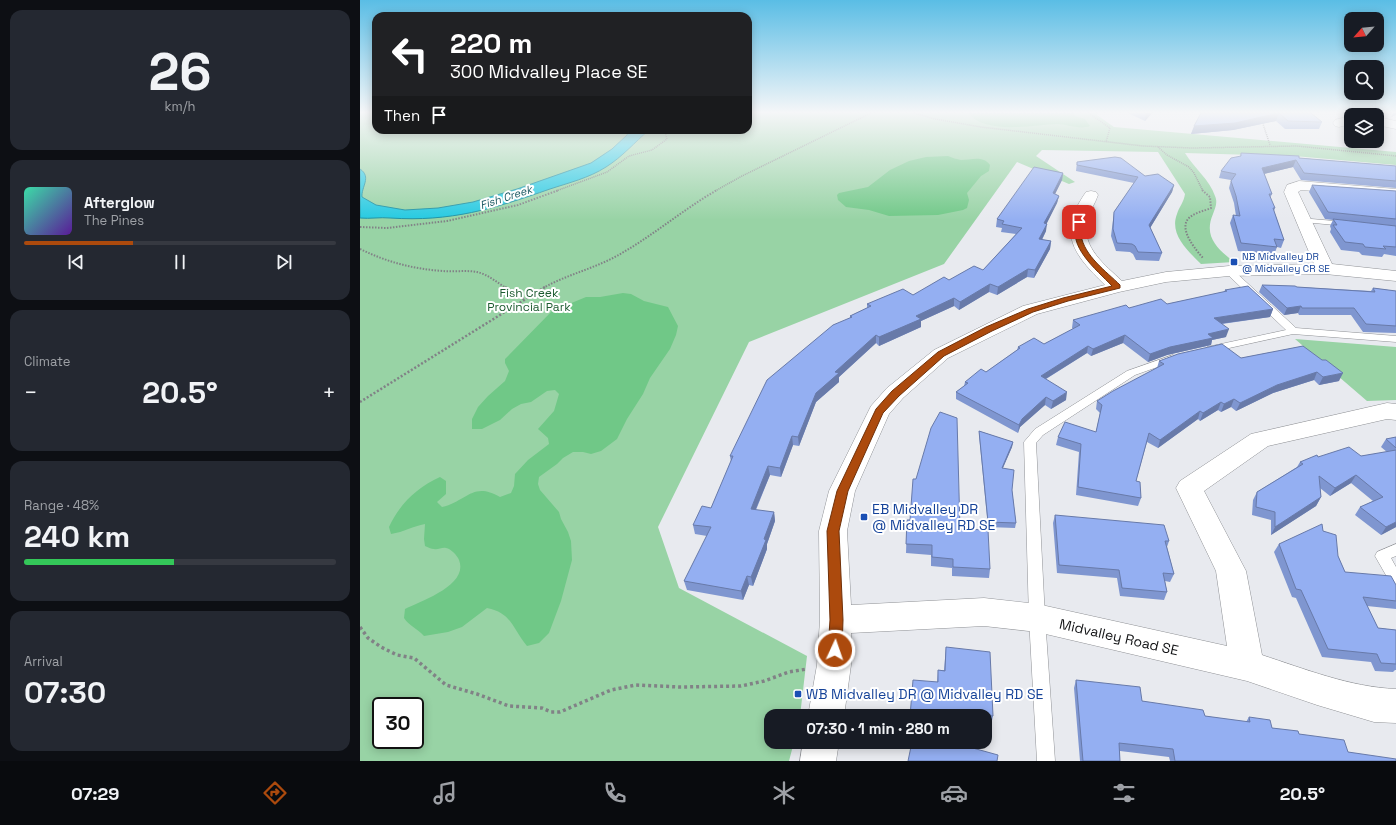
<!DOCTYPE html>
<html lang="en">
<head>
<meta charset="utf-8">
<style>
  :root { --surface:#171b24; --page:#242831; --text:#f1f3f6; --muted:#9ea1a6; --line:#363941; --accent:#ac4a0d }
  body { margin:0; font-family:"Space Grotesk",sans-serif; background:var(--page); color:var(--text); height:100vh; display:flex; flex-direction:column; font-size:15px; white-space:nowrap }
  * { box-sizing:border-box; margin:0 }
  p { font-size:13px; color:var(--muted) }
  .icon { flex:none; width:22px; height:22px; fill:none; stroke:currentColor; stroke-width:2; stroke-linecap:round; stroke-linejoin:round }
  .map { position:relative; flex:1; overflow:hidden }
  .sheet { display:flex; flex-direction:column; gap:10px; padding:10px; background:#0d0f14; width:360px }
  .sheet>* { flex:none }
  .hud { position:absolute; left:12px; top:12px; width:380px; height:122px; border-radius:12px; box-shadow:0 2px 10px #0003; background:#202124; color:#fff; overflow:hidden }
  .needle { width:26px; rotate:243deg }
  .controls { position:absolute; left:984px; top:12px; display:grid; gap:8px }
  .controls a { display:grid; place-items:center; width:40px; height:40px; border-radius:8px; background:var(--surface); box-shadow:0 2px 10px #0003; font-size:20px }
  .speed { position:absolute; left:12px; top:697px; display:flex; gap:8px; font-size:20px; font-weight:700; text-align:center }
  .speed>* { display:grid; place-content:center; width:52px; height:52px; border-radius:50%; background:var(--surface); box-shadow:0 2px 10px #0003; line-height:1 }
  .speed .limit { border:2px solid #111; border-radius:6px; background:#fff; color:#111 }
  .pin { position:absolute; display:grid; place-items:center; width:34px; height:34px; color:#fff; margin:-17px; border-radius:8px; box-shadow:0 2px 6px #0006 }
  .me { position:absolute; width:44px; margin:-22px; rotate:3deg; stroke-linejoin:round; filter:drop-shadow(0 0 3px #0008) }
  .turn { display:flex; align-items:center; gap:14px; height:84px; padding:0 12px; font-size:18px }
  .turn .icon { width:52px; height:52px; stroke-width:2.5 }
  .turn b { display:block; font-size:28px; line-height:34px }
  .then { display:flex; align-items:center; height:38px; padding:0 12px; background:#0003; gap:8px; font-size:15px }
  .big { font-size:30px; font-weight:800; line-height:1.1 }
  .sheet .card { flex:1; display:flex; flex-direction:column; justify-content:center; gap:6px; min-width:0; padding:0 14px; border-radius:12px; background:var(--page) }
  .sheet .dial { align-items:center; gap:0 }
  .dial b { font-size:52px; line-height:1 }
  .song { display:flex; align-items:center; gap:12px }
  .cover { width:48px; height:48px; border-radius:6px; background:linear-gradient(135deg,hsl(160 70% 55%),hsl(270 70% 35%)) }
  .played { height:4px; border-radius:2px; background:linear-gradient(90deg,var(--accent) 35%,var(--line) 35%) }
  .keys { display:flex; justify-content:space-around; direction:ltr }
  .heat { display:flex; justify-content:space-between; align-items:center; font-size:22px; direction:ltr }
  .charge { height:6px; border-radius:3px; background:linear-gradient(90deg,#34c759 48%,var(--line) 0) }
  .trip { position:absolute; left:404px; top:709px; width:228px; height:40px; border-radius:12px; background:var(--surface); box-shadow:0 2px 10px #0003; font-weight:800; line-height:40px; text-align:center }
  .tab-bar { display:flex; height:64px; justify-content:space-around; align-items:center; background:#090b0e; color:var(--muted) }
  .tab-bar .icon { width:28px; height:28px }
  .tab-bar .current { color:var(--accent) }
  .tab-bar b { font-size:18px; color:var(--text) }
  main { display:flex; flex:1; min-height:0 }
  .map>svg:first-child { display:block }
  .green { fill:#98d3a5; fill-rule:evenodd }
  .forest { fill:#70c887 }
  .water { fill:#26cae1; stroke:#2093a4 }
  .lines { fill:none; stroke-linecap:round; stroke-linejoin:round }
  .lane-casing { stroke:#909296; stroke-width:1 }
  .street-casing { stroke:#909296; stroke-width:1 }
  .path-far3 { stroke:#818286; stroke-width:1.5; stroke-dasharray:1 1; stroke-linecap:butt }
  .path-far2 { stroke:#818286; stroke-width:2; stroke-dasharray:1.5 1.5; stroke-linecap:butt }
  .path-far1 { stroke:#818286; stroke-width:2.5; stroke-dasharray:2 2; stroke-linecap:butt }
  .path { stroke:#818286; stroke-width:3.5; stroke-dasharray:3 3; stroke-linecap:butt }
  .lane { fill:#fff; fill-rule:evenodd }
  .street { fill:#fff; fill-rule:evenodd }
  .wall { fill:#7f96d0 }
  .shaded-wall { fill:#687aa9 }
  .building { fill:#94aff2; stroke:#687aa9 }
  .route { fill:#ac4a0d; stroke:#703008 }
  .transit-dot { fill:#1a4fb4; stroke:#fff; stroke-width:1.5 }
  .labels { text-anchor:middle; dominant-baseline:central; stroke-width:4; stroke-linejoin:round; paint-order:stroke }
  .far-transit-label { font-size:10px; fill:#164399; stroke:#fff; text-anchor:start }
  .far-water-label { font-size:11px; font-style:italic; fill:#1a5862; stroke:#fff }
  .park-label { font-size:12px; fill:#1c5b30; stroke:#fff }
  .near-transit-label { font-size:14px; fill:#164399; stroke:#fff; text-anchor:start }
  .near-street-label { font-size:14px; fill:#121315; stroke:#fff }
</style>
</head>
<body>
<main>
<section class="sheet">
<div class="card dial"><b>26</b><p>km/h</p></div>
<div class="card">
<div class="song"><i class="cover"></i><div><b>Afterglow</b><p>The Pines</p></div></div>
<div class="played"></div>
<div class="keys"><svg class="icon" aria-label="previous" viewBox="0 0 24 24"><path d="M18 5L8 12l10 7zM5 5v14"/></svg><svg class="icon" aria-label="pause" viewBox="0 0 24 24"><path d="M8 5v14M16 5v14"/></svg><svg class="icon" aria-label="next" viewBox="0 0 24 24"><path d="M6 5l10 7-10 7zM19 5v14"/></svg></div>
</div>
<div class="card"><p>Climate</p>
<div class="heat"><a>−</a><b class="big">20.5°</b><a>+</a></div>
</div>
<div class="card"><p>Range · 48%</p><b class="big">240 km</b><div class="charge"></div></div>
<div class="card"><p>Arrival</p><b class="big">07:30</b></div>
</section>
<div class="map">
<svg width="1036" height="761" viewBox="0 0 1036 761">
  <rect width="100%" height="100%" fill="#e8eaef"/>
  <!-- green -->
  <path class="green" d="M0,113H16V130H388V113H738L737,115L754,127L1036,152V165L934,156L825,153C834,168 850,180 855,196C858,203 855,208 853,214C843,237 858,249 874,262L841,264C828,251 809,234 817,214C819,207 824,202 825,194L798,152L682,150L676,156L715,182L709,184L657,162L584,264L389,342L298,527L319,588L447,656L440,716H411V742H434L429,761H0ZM21,706H55V740H21Z
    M935,339L1036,347V400L1007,401Z"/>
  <!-- forest -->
  <path class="forest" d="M608,113H713L715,116L725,119L730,126C719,130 707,124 697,124C672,125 626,135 608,113Z
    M588,156C592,158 597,159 601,160C611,160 623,155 630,165L629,171L621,176L607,193L609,200L607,208L603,210L578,215L529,216L509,210L486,207L478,200L477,195L479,193L508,187L530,170L549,161L566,157Z
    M263,293L271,294L284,301L308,307L318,326L316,335L310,349L290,378L283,394L267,419L257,439L241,451L231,454L223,452H213L203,458L197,464L179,477L178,484L180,490L199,512L201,519L208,532L211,541L212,560L201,601L189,633L179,643L167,646C152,628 152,613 127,608L102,627L88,632L64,636C57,628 49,626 44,618L45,609C61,601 109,585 99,560C97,555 91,549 86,548C82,547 78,550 74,549C71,549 68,547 65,546L64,539L65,524C53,526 44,532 31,534L29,527C39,505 57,487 80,477L86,481V494L77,502L82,507C107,501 113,481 140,497L151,493L154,486L155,474L168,460L189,444L188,438L178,429L194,411L199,394L195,390L187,391L171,402L161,404L152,409L140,420L122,429H112V419L118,407L128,396L145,381L149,371L145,363V359L192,311L226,297H240Z"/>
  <!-- water -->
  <path class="water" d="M269,130H289C275,142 262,157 246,167C229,178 208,183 190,189C133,209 91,222 30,218C20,217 10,219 0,218V169C12,177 1,187 2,197L16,205L45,210L78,208L113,202L157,189L231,163L252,149L267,135Z"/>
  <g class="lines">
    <defs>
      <path id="lane" d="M940,218L986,222L990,224L986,226L943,222H940Z
        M869,268L872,269L936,328L1036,336V342L933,334L851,352L847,351L846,349L847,347L926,330L866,273L865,271Z
        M813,355L818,358L817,360L775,375L683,435L676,443L685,618L695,761H677L669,618L664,442L675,429L767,371Z
        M1036,544V556L1031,558L1036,567V586L1031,584L1015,556L1017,552Z"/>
      <path id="street" d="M991,116V124L979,127L975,126L973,123L975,120Z
        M1017,117L1036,121V129L1017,125Z
        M939,181L1036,189V197L941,190L938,192L972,264L1036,271V281L965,274L869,276L806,282L759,292L677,314L588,358L543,398L529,414L495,491L487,531L491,605L624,598L677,604L867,646L856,571L816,488L820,481L891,434L1027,403L1036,404V420L1027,419L908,446L844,491L886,571L902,655C945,669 990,687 1036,689V723L1014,722L957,705L887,681L677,632L624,626L491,633V665L484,716H448L457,665L460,620L459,531L469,491L511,406L527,388L574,350L663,306L745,285C713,254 697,233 726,192L731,191L736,192L738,195C735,204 729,212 727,221C721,247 745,265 762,281L806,272L869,266L954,264L924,192L927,185Z
        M443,742H479L476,761H440Z"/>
    </defs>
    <!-- lane casing -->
    <use href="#lane" class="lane-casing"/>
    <!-- street casing -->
    <use href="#street" class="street-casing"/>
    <!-- path-far3 -->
    <path class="path-far3" d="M554,113L575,119L621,127L783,146L832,148L937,146L1036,156
      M731,113L730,114L750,128L746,142
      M902,121L910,145
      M798,147L807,155L829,167L834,173L843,191
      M196,191L247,172L269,156L292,150L307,139L305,132L307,130
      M355,191L382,176L511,113"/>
    <!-- path-far2 -->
    <path class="path-far2" d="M842,190L850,197L851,208C844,211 833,213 828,219C819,230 836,250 843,258
      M0,227L27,228L87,221L158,205L199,190
      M0,249C27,262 53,269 83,271C94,272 106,270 117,272C127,274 138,283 146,288
      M183,288C208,274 237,268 262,253C295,234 324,209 357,190"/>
    <!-- path-far1 -->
    <path class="path-far1" d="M145,287L164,299
      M0,402L185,287"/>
    <!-- path -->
    <path class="path" d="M0,627L8,638L21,647L37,655L54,658L86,685L117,694L149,706L182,708L191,712H200L251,690L276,685L320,687L381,686L404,681L429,672L447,669"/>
    <!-- lane -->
    <use href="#lane" class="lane"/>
    <!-- street -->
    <use href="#street" class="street"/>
  </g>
  <!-- wall -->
  <path class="wall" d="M769,113H792L785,121L770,114Z
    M841,113H951L962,122L959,129H925L916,121L873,130L831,134Z
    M881,153L1036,166V188L941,180L933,167L904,174L912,194L910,198L915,208L914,211L924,240L921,248L917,247L914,255L878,251L870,223L873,215L876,216L874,203L869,188L871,180L859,178L861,171L880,157Z
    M717,162L785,176L814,185L812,192L790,228L802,253L799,261L776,260L773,254L770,252L756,251L751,236L754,212L774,183L716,171Z
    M703,173L702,180L695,194L699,196L697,203L686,224V231L682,240L691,241L690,249L674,278L667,277L637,295L629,292L599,310L594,306L561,321V327L519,346L516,343L479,377V382L456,402L439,446L433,445L421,477L410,475L396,510L414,512L415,521L407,544V549L393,586L389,585L383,600L327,590L324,581L347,536L335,534L333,525L351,508L371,462L370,456L490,318V316L507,308V304L553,295L589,280L623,270L656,234L641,232L642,228L636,227L637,219Z
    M952,185L1036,191V256L1024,254L1022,257L1002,255L999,252L981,250L970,232L971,229L970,226L973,220L965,219L949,192Z
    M902,285L1011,291L1013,288L1036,291V333L1003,332L991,315H939L938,313L924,315L899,292Z
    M865,290L913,309L910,317L862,324L866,337L852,340L851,345L807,355L788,362L763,343L731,356L727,353L686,379L706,400L691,409L685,405L660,427L658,433L596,399V392L604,386L605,382L626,372L657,350L658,347L684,344L713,329L712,328L713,320L769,308L807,304L864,292Z
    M943,346L979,381L959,385L954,380L913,393L876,411L871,407L861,412L858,410L840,421L838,419L798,448L787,442L776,481L781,498L778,506L716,495L719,452L696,445L698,437L736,432L740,413L736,409L737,401L797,368L799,361L881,358Z
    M619,431L653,442L652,447L643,468L652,490L656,523L655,528L628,527L619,435Z
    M1036,437V527L1021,535L995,515L1000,507L1013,501L991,483L970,496L960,488L961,497L956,506L911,535V520L892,515L893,500L897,492L937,467L940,462L958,457L1001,456L1027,452L1021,447L1026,439Z
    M695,515L809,541L807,547L814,574L810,582L805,581L807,592L804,600L760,596L757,578L697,573L693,523Z
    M547,520L600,529L630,569L629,578L592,576V568L571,566V555L546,553Z
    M963,531L978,556L985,572L1036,585V609L1007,606L1018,628L1036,630V670H1035L1033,672L1015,671L1011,662L962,657L936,598L932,597L914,552L919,544Z
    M586,647L633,716L631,725L625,724V716H550L577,682L578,670H584Z
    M716,680L782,701L845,716L886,722L889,717L912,728L939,734L988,752L1036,761H810L809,757L760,751V761H720L714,688Z"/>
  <!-- shaded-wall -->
  <path class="shaded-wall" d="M786,113H792L785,121Z
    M919,113L916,121L873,130L831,134L834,126Z
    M1033,113H1036V115L1031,117Z
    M936,160L933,167L899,175L902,168Z
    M703,173L702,180L692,200L693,193Z
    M814,185L812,192L787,233L789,225Z
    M699,196L697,203L683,231L684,223Z
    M687,224L686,231L678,247L679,239Z
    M691,241L690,249L674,278L675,270Z
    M668,269L667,277L637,295L638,287Z
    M630,284L629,292L599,310L600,302Z
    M594,298V306L561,321V327L519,346V337L556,316Z
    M941,306L938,313L924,315L927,308Z
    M913,309L910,317L851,325L854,318Z
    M869,329L866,337L852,340L851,345L807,355L788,362L790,354L848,334Z
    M516,335V343L479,377V382L456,402L439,446L438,437L456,393L475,372Z
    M765,335L763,343L731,356L733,349Z
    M728,346L727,353L679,383L681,376Z
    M957,372L954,380L913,393L876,411L880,403L917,385Z
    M983,373L979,381L959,385L963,377Z
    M707,392L706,400L691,409L693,401Z
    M686,397L685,405L660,427L658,433L659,425L662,419Z
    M874,399L871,407L861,412L864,404Z
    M861,402L858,410L840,421L843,413Z
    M840,411L838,419L798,448L800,440Z
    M432,436L433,445L421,477L420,468Z
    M653,442L652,447L641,472L642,468Z
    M408,466L410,475L392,518L391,509Z
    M996,475L991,483L970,496L975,488Z
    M961,497L956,506L911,535L915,527Z
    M414,512L415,521L407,544V549L393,586L391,577L404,539Z
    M1036,522V527L1021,535L1026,527Z
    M387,576L389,585L383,600L381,591Z"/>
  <!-- building -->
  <path class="building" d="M841,113H951L962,122L928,121L919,113L875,123L834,126Z
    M881,153L939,156V158L1036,166V181L944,173L936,160L902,168L912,194H909L915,208H913L924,240L914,239L917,247L881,243L873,215L880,216L876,196L871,181L876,174L861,171L871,158L881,156Z
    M755,157L761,158L785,176L798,174L814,185L789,225L802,253L778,252L775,246L772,244L757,243L753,229L754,212L778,177L717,165V162Z
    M674,167L703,173L693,193L699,196L684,223L687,224L679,239L691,241L675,270L668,269L638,287L630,284L600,302L594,298L556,316L561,319L519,337L516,335L475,372L479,373L456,393L438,437L432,436L420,468L408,466L391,509L414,512L404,539L406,540L391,577L387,576L381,591L324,581L351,527L333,525L342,506L351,508L373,456H370L407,380L473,325L492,317L490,316L511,306L507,304L543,289L553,295L584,277L589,280L614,266L623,270L662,228L642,224L644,221L637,219Z
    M952,185L1036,191V219L968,212Z
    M973,219L1036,226V247L1023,246L1026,249L1005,247L1003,244L985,242L973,225H977Z
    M902,285L935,286L937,287L1015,292L1013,288L1036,291V326L1006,324L994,308H942L941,306L927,308Z
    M888,286L913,309L854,318L869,329L848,334L853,338L810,347L790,354L765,335L733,349L728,346L681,376L707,392L693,401L686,397L662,419L659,425L596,392L608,383L605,382L621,369L626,372L660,348L658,347L674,338L684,344L720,325L713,320L766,305L769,308L801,299L807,304L867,291L865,290Z
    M862,344L881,358L943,346L962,360H966L983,373L963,377L957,372L917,385L880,403L874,399L864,404L861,402L843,413L840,411L800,440L789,433L776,481L780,482L781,498L718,487L721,444L698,437L705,422L736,432L742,405L737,401L753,391L804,364L799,361L818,354Z
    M580,412L597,418L600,529L628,530L630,569L593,567V559L572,557V545L546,544L547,520H550L553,479H556L571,428Z
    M619,431L653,442L642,468L654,470L652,490L656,523L628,522Z
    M1036,437V448L1026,439Z
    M989,447L1001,456L1036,450V522L1026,527L1000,507L1023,497L996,475L975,488L959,476L961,497L915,527V512L896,507L897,492L943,464L940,462L957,455L958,457Z
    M695,515L804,525L809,541H805L814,574L803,573L807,592L762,588L759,570L699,565Z
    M962,524L963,531L976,535L978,556L985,572L1031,576L1036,585V601L1003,597L1018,628L1036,630V664L1021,663L1017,654L968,649L941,590L936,589L919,544Z
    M586,647L630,652L633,716L583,711V716H550L553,680L578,682V670L585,671Z
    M716,680L780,687L782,701L843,710L845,716L890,722L889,717L910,720L912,728L938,731L939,734L984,740L988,752L1036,759V761H815L813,749L759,743L760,761H723Z
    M552,742H591L638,755L637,761H548Z"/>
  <!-- sky -->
  <linearGradient id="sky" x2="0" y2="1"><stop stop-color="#5abde5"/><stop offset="0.51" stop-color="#f5f6f8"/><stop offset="1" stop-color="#f5f6f8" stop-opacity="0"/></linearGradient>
  <rect width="1036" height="220" fill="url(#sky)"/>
  <!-- route -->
  <path class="route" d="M717,221L722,222C722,226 721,231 721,235C724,256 747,272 760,285V288L708,301L673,312L632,331L584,356L539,396L523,413L488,491L479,531L483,620L482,650L480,654L475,656L470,654L468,650L470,620L467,531L477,491L516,409L532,391L578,352L626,327L668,309L703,298L752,286C736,269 707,247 717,221Z"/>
  <!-- markers -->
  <g class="transit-dot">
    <rect x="870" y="258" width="8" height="8" rx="2"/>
    <rect x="500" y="513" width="8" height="8" rx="2"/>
    <rect x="434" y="690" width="8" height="8" rx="2"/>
  </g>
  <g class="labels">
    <!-- far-transit labels -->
    <g class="far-transit-label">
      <text x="882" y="256">NB Midvalley DR<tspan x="882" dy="12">@ Midvalley CR SE</tspan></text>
    </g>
    <!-- far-water labels -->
    <g class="far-water-label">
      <text transform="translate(146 197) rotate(-18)">Fish Creek</text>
    </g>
    <!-- park labels -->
    <g class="park-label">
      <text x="169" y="293">Fish Creek<tspan x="169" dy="14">Provincial Park</tspan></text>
    </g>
    <!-- near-transit labels -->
    <g class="near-transit-label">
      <text x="512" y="509">EB Midvalley DR<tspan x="512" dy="16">@ Midvalley RD SE</tspan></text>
      <text x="446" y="694">WB Midvalley DR @ Midvalley RD SE</text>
    </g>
    <!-- near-street labels -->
    <g class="near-street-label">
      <text transform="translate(759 637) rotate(13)">Midvalley Road SE</text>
    </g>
  </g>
</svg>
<div class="controls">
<a><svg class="needle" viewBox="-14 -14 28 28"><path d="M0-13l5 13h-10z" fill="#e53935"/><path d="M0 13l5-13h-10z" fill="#9ea1a6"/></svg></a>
<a><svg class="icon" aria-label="search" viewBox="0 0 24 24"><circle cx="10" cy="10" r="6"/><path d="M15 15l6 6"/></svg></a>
<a><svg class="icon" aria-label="layers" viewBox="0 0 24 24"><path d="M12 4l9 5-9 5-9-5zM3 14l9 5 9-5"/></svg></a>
</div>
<div class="speed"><div class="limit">30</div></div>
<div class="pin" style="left:719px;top:222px;background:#d93025"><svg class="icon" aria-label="arrive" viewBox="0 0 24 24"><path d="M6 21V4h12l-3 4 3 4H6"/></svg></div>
<svg class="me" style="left:475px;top:650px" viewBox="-20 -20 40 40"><circle r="17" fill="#ac4a0d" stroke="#fff" stroke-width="3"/><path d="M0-11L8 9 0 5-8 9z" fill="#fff"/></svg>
<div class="trip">07:30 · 1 min · 280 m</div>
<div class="hud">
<div class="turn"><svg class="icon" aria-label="left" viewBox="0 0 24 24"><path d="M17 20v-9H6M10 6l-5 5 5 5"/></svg><div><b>220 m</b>300 Midvalley Place SE</div></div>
<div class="then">Then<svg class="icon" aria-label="arrive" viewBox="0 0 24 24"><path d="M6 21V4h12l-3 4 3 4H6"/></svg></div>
</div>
</div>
</main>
<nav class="tab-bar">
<b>07:29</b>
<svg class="icon current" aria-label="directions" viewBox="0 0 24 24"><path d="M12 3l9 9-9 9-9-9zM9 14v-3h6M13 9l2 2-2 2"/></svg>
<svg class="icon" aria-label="music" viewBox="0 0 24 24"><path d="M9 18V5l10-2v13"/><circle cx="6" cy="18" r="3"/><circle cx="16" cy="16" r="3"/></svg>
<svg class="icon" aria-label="phone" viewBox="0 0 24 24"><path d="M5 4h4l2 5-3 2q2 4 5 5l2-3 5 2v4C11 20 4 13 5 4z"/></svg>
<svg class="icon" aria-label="climate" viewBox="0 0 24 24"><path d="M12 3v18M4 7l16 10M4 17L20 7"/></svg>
<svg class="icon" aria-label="car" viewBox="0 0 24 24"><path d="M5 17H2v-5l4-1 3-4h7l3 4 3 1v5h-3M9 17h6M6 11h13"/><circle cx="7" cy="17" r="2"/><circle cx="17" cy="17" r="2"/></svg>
<svg class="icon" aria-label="filters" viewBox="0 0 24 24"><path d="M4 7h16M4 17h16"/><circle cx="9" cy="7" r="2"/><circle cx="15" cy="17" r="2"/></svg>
<b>20.5°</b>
</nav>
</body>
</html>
